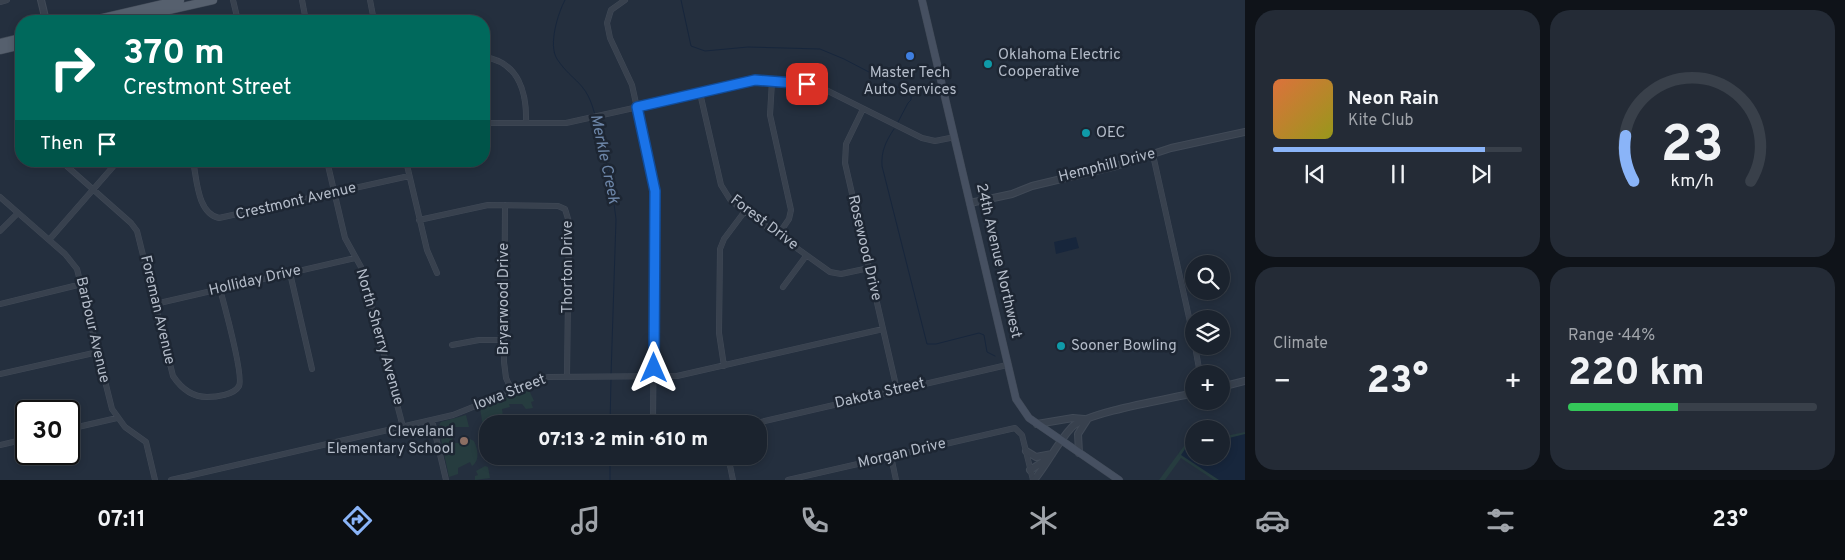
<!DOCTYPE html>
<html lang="en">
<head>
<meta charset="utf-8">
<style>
  :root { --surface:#1b232e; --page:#242b36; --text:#f1f3f6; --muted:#a0a4aa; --line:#39404a; --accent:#8ab4f8 }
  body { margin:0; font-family:Overpass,sans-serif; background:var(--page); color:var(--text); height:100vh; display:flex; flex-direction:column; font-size:19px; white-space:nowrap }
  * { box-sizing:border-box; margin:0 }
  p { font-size:16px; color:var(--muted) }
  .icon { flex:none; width:28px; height:28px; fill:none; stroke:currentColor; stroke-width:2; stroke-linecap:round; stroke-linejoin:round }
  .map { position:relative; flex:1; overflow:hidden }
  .sheet { display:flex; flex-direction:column; gap:10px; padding:10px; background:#0f1319; width:600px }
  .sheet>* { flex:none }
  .top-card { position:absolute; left:15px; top:15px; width:475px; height:152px; border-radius:20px; box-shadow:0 2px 8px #0003,0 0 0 1px var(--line); background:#00695c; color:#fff; overflow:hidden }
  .controls { position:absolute; left:1185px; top:255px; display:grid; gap:10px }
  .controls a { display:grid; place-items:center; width:45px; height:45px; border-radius:50%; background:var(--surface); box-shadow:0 2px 8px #0003,0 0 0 1px var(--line); font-size:25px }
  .speed { position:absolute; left:15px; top:400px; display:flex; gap:10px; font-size:25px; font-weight:700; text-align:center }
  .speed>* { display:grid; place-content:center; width:65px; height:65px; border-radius:50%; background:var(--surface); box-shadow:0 2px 8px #0003,0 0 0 1px var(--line); line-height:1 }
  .speed .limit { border:2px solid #111; border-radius:8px; background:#fff; color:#111 }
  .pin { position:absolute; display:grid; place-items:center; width:42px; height:42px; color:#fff; margin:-21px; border-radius:10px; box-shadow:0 2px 8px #0006 }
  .me { position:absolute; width:55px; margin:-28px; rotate:0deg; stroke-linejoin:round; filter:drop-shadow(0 0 4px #0008) }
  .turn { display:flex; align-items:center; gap:18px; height:105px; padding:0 25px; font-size:22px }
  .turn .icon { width:65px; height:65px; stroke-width:2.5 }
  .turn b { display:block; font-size:35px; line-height:42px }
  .then { display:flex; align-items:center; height:48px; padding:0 25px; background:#0003; gap:10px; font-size:19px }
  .big { font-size:38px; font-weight:800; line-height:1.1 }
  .sheet .widget { flex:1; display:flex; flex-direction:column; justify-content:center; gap:8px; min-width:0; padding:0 18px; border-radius:20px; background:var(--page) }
  .sheet .dial { align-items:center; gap:0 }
  .dial svg { height:130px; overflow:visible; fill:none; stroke:var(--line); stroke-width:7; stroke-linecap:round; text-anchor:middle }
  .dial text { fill:var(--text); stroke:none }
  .song { display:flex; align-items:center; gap:15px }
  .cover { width:60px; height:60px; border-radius:8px; background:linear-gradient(135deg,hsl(20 70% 55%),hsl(60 70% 35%)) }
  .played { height:5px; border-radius:2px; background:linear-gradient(90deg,var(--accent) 85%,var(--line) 85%) }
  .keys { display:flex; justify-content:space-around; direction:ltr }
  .heat { display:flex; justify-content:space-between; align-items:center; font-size:28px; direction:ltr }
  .charge { height:8px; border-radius:4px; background:linear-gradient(90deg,#34c759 44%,var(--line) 0) }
  .sheet .tiles { flex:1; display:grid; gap:10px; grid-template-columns:repeat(2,1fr) }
  .trip { position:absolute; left:479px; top:415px; width:288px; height:50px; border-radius:20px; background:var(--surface); box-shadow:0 2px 8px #0003,0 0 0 1px var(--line); font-weight:800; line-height:50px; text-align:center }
  .menu { display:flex; height:80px; justify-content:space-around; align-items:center; background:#0b0e12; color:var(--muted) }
  .menu .icon { width:35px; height:35px }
  .menu .selected { color:var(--accent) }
  .menu b { font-size:22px; color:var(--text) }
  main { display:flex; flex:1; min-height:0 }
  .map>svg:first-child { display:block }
  .green { fill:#263c3f }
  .water { fill:#17263c }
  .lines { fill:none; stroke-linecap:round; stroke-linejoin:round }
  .stream { stroke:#17263c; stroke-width:1 }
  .minor-casing { stroke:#414a57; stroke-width:6 }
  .tertiary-casing { stroke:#414a57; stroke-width:8 }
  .secondary-casing { stroke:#414a57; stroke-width:8 }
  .primary-casing { stroke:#414a57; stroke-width:9 }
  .minor { stroke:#38414e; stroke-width:5 }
  .tertiary { stroke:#38414e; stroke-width:6 }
  .secondary { stroke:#465061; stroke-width:7 }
  .primary { stroke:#56606e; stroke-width:8 }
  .route-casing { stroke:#114b97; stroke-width:12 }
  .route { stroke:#1a73e8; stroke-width:9 }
  .shop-dot { fill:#3f7fe0; stroke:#1d2633; stroke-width:2 }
  .culture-dot { fill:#0f9aa8; stroke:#1d2633; stroke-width:2 }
  .education-dot { fill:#8d6e63; stroke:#1d2633; stroke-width:2 }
  .labels { text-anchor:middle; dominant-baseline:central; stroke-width:5; stroke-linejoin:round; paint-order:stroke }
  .poi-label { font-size:15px; fill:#b4bcc9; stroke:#1d2633; text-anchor:start }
  .street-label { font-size:15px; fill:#b4bcc9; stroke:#1d2633 }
  .water-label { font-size:16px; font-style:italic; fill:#6d86a8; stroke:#1d2633 }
</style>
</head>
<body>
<main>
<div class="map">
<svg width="1245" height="480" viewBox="0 0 1245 480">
  <rect width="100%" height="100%" fill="#242f3e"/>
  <!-- green -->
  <path class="green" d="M528,388L534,401L531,402L533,408L526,409L522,404H509L510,407L502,409L504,424H488L487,431L484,432L480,408Z
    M466,415L469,427H438L441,422Z
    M1245,432V480H1214L1181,458L1165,480H1159L1184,446L1194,444V456H1221V437Z
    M443,438H453L452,443H465L468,438L474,441C478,450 480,460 472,466L470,462L458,468V474L449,477L441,439Z
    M485,466L488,467L490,478L475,480V476L478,475L476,471Z"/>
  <!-- water -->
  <path class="water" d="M1076,237L1079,248L1056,254L1054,242Z
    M1245,434V480H1219L1181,455L1185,449L1194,447V456H1221V440Z"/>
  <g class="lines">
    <!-- stream -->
    <path class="stream" d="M565,0C558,13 548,45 557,59C574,84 586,80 595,115
      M681,0L691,46L705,51L748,47L820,49L844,59L911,94V100L908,103L898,122
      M596,119L611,181L616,219L611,376
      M894,129C886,141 881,151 882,166L927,344H936L979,333L984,335L987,352L995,356
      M610,424L611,380
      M610,456V480"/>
    <defs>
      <path id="minor" d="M233,0L238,21
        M302,0L306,21
        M370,0L374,21
        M625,0L611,10L607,23L610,38L632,85L655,191L653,424
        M0,2L7,0
        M18,46L21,63
        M484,57C519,62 527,93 526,123
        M772,81L770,115L791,210L789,219L778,235
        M700,93L721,185L731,201L830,272L841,274L869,268
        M863,109L846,144L845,163L897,390
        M484,123H566L760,80L807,84L820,87L922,138L935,141L955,137
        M1153,155L1194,340
        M61,161L131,223L137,231L173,376C181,388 192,397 207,397C216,397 234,395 239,386C244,376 224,304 220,289
        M193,161C197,179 197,213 219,218L409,176
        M327,161L345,238L361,267L403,427
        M406,161L427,250L437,273
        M0,197L65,254L77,269L112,409L125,427L146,442L155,480
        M505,205L504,362L506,378L512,391
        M419,220L488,205L558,206L565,209L569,222L567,376
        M0,231L18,213
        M49,240L118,161
        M290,273L312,369
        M783,287L806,256
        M0,304L82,284
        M155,304L355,258
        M452,345L479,340H503
        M1195,346L1200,374
        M724,366L719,333L720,249L724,239L745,211
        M0,374L98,352
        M432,420L446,480
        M752,424L1007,365
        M69,429L117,418
        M0,445L26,439
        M728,456L733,480
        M891,456L896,480
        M171,480L453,415L548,377L677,376L883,329
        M788,480L1015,428L1022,435L1033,480"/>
      <path id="tertiary" d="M41,0L46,21
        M970,203L1012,194L1032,186L1116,166L1171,148L1245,132
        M1221,387L1245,381
        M1037,424L1073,418L1084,419
        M1026,451L1036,457L1052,454
        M1079,453L1078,434L1087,420
        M1030,470L1049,458
        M1034,480C1048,463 1057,443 1072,427C1088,412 1169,399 1194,393"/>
      <path id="secondary" d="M922,0L1016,399L1029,418L1119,480"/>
      <path id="primary" d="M90,21L180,0
        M120,21L213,0
        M0,43L21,38
        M0,50L21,45"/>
    </defs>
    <!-- minor casing -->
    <use href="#minor" class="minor-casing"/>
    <!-- tertiary casing -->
    <use href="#tertiary" class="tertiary-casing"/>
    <!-- secondary casing -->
    <use href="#secondary" class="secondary-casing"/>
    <!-- primary casing -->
    <use href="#primary" class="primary-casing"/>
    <!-- minor -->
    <use href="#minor" class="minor"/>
    <!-- tertiary -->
    <use href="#tertiary" class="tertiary"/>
    <!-- secondary -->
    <use href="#secondary" class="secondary"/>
    <!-- primary -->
    <use href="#primary" class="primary"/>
  </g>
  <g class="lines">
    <defs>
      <path id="route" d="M654,368L655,191L637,107L755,80L807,84"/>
    </defs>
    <!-- route casing -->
    <use href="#route" class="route-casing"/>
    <!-- route -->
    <use href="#route" class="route"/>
  </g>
  <!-- markers -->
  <circle class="shop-dot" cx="910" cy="56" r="5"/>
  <g class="culture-dot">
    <circle cx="988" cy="64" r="5"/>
    <circle cx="1086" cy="133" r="5"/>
    <circle cx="1061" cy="346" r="5"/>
  </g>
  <circle class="education-dot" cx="464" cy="441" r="5"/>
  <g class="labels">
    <!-- poi labels -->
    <g class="poi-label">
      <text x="998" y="55">Oklahoma Electric<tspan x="998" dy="17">Cooperative</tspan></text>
      <text x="910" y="73" text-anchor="middle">Master Tech<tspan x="910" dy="17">Auto Services</tspan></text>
      <text x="1096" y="133">OEC</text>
      <text x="1071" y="346">Sooner Bowling</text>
      <text x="454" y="432" text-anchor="end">Cleveland<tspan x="454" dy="17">Elementary School</tspan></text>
    </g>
    <!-- street labels -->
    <g class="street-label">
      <text transform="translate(1107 166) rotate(-14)">Hemphill Drive</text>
      <text transform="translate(296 202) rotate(-13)">Crestmont Avenue</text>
      <text transform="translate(764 223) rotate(37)">Forest Drive</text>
      <text transform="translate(864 248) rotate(77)">Rosewood Drive</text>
      <text transform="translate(998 261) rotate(77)">24th Avenue Northwest</text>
      <text transform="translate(568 267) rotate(-90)">Thorton Drive</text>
      <text transform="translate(255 281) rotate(-13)">Holliday Drive</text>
      <text transform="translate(504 299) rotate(-90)">Bryarwood Drive</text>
      <text transform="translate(157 310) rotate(77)">Foreman Avenue</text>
      <text transform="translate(92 330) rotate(77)">Barbour Avenue</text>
      <text transform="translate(379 337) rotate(74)">North Sherry Avenue</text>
      <text transform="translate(510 393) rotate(-21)">Iowa Street</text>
      <text transform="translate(880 394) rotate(-13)">Dakota Street</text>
      <text transform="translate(902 454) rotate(-13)">Morgan Drive</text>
    </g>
    <!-- water labels -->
    <g class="water-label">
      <text transform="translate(604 159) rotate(78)">Merkle Creek</text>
    </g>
  </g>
</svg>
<div class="controls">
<a><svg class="icon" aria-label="search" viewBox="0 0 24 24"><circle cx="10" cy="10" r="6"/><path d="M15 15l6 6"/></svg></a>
<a><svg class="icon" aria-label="layers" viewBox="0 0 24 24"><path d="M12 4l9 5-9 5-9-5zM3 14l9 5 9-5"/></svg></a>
<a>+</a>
<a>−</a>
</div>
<div class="speed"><div class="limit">30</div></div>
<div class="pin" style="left:807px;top:84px;background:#d93025"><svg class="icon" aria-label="arrive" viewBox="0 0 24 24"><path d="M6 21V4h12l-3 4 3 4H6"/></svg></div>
<svg class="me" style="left:654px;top:368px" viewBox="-20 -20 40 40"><path d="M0-17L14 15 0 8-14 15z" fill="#1a73e8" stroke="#fff" stroke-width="4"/></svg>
<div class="trip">07:13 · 2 min · 610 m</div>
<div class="top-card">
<div class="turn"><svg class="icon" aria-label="right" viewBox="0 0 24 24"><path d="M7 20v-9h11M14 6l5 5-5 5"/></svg><div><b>370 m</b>Crestmont Street</div></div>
<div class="then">Then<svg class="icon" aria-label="arrive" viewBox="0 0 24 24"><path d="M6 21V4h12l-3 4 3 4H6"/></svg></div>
</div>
</div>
<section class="sheet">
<div class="tiles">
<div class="widget">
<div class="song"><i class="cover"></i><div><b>Neon Rain</b><p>Kite Club</p></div></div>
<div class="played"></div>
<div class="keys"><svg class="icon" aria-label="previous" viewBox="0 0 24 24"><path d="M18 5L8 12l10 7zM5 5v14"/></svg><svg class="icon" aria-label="pause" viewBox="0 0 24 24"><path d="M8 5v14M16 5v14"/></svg><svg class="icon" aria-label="next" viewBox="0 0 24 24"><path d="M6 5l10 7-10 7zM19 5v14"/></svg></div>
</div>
<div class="widget dial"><svg viewBox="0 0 100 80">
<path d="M14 69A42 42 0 1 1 86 69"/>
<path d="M14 69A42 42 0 0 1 9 41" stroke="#8ab4f8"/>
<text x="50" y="56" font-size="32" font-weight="700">23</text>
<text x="50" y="72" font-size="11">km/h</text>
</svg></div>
<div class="widget"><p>Climate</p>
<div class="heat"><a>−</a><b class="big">23°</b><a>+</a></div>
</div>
<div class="widget"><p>Range · 44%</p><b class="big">220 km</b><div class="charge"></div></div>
</div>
</section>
</main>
<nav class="menu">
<b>07:11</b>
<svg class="icon selected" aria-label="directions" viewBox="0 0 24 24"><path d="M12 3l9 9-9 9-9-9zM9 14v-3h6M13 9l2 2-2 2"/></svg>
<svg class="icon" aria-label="music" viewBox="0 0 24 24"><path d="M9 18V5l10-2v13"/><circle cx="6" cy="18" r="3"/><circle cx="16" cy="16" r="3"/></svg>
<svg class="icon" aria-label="phone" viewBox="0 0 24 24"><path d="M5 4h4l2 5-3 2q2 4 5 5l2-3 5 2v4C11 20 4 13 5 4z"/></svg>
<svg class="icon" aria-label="climate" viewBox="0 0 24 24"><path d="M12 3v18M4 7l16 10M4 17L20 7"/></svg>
<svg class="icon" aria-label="car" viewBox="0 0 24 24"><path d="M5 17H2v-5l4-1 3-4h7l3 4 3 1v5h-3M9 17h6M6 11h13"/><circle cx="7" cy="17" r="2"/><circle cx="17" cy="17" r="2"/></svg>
<svg class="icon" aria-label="filters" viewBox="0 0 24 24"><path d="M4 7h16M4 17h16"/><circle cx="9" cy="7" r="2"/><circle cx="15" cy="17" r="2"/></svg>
<b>23°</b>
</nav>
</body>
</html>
